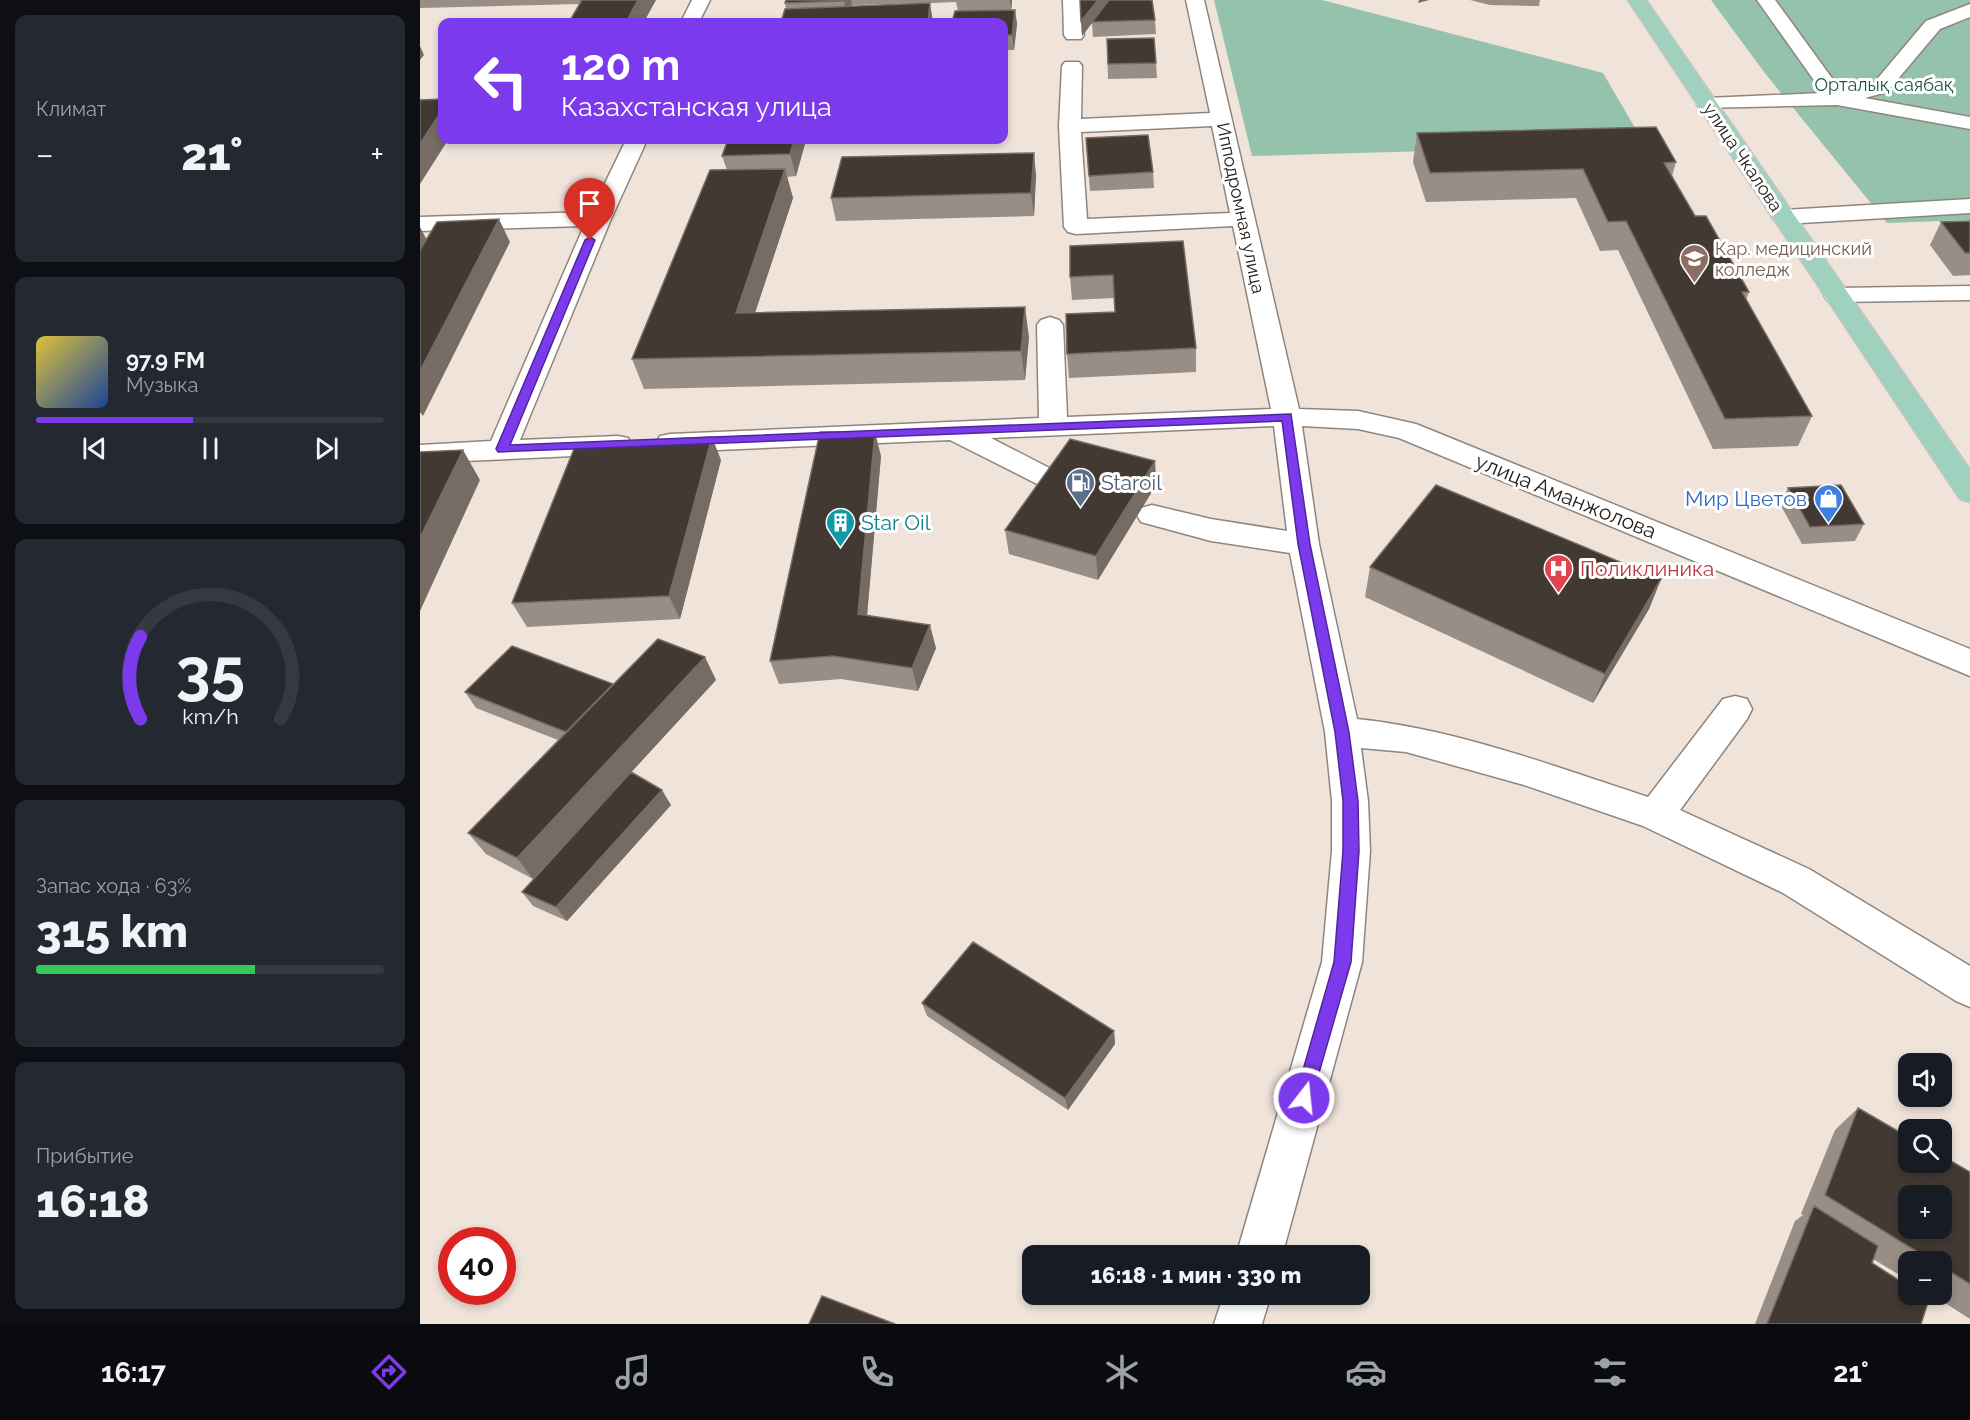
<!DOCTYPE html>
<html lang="ru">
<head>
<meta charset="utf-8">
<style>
  :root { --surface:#171b24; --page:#242831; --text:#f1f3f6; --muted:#9ea1a6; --line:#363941; --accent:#7c3aed }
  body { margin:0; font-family:Raleway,sans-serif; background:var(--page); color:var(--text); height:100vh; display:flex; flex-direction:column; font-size:22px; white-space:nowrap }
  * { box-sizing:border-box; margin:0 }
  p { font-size:20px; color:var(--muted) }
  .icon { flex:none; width:33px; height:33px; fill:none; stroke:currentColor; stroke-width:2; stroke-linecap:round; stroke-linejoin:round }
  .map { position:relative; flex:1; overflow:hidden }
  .details { display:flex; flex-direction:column; gap:15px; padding:15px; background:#0d0f14; width:420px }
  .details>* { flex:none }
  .guide { position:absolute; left:18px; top:18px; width:570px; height:126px; border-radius:12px; box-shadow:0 3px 9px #0003; background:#7c3aed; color:#fff; overflow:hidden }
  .tools { position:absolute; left:1478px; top:1053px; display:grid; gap:12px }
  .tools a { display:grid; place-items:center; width:54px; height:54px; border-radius:12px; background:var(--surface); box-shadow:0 3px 9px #0003; font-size:30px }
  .speed { position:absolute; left:18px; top:1227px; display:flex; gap:12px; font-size:30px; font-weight:700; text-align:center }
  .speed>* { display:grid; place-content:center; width:78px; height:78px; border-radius:50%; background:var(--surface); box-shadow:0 3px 9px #0003; line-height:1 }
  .speed .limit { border:9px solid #d22; background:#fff; color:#111 }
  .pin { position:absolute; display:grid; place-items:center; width:51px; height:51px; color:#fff; margin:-62px -26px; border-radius:50% 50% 50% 0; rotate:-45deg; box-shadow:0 0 6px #0007 }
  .pin .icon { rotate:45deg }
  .me { position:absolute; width:66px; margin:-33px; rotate:16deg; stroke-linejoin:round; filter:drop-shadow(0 0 4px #0008) }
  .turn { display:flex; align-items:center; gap:21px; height:126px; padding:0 24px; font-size:27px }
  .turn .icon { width:78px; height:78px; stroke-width:2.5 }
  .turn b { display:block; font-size:42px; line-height:51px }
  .big { font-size:45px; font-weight:800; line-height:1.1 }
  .details .card { flex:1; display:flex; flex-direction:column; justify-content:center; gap:9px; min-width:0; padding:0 21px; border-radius:12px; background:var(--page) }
  .details .dial { align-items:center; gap:0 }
  .dial svg { height:156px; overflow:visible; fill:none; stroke:var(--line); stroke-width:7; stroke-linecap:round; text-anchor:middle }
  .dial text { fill:var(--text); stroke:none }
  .song { display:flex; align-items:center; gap:18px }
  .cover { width:72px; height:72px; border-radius:9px; background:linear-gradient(135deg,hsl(50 70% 55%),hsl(220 70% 35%)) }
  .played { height:6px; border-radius:3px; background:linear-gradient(90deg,var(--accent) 45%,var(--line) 45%) }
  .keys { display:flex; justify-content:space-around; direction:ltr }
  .heat { display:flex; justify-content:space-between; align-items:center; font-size:33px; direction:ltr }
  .charge { height:9px; border-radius:4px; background:linear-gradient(90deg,#34c759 63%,var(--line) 0) }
  .trip { position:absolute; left:602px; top:1245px; width:348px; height:60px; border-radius:12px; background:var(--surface); box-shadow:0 3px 9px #0003; font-weight:800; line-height:60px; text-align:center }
  .tabs { display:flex; height:96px; justify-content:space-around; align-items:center; background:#090b0e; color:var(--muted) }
  .tabs .icon { width:42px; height:42px }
  .tabs .current { color:var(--accent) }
  .tabs b { font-size:27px; color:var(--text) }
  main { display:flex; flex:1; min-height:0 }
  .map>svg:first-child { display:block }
  .green { fill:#95c2ac }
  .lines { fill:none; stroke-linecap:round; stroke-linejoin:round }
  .minor-casing { stroke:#90857d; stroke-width:3 }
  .major-casing { stroke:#c6c5c4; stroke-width:3 }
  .minor { fill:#fff; fill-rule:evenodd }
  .major { fill:#a0d1be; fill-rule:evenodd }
  .wall { fill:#988e86; fill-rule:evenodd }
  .shaded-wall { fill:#766c64 }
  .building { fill:#423932; stroke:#766c64; stroke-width:1.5; fill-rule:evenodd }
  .route { fill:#7c3aed; stroke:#51269a; stroke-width:1.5 }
  .labels { text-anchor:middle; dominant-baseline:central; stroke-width:6; stroke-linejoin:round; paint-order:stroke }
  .far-park-label { font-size:18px; fill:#195941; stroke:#fff }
  .far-street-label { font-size:18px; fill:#25211d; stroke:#fff }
  .far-education-label { font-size:18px; fill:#785e54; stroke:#fff; text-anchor:start }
  .service-label { font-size:21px; fill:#4e5e75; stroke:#fff; text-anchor:start }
  .street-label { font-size:21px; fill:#25211d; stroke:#fff }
  .shop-label { font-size:21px; fill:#366cbe; stroke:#fff; text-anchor:end }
  .culture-label { font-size:21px; fill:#0d838f; stroke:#fff; text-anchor:start }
  .health-label { font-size:21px; fill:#be3a42; stroke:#fff; text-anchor:start }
</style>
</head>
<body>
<main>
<section class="details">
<div class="card"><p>Климат</p>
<div class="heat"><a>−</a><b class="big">21°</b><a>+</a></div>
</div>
<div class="card">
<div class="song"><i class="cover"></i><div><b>97.9 FM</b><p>Музыка</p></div></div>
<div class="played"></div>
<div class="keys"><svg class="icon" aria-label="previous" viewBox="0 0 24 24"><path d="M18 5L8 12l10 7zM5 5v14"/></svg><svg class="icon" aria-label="pause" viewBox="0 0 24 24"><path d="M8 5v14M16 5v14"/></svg><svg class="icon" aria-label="next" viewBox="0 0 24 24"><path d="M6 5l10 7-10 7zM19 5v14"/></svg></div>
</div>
<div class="card dial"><svg viewBox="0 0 100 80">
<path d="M14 69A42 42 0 1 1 86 69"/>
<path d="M14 69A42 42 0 0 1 14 27" stroke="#7c3aed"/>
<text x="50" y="56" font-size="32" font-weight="700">35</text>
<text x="50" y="72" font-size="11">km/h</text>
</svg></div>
<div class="card"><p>Запас хода · 63%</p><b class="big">315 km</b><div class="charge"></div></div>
<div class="card"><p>Прибытие</p><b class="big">16:18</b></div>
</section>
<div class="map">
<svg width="1550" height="1324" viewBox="0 0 1550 1324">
  <rect width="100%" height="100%" fill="#efe3da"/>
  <!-- green -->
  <path class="green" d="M794,0H902L1183,73L1225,145L832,156Z
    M1291,0H1550V220L1467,223L1344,72Z"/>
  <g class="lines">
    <defs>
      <path id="minor" d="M272,0H290L279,22H261Z
        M643,0H661L664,35L661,39H647L644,35Z
        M766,0H784L879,409L938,411L996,424L1550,649V676L979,438L938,429L882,426L899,544L937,719C1036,729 1133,766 1228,797L1303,699L1315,696L1327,699L1332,709L1327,719L1260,810L1389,869L1550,966V1007L1536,1001L1363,893L1223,826L1104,785L986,752L941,748L948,801L950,851L942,962L862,1256H816L902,962L912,851V801L905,732L870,553L791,541L721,522L717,515L721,508L732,505L791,519L867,531L854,426L571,438L639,473L643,480L639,487L629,490L530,440L250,452L240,450L236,443L240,436L250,434L619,418L617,325L621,320L630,317L639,320L643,325L647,417L851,409L813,226L656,234L648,232L644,227L639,126L642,66L645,62H659L662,66L661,119L790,113ZM792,126L810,213L667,219L661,132Z
        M1337,0H1355L1422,92L1453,84L1506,21L1550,4V17L1520,29L1467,92L1445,98L1550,117V129L1417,105L1280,108L1277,104L1280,100L1287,98L1403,93Z
        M206,140H227L191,219L100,440L198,436L208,438L212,445L208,452L198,454L0,463V445L71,441L164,226L0,231V217L171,212Z
        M1550,199V213L1364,224L1356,222L1352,217L1356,212L1364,210Z
        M1550,286V300L1416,302L1407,300L1404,295L1407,290L1416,288Z
        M804,1294H851L842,1324H794Z"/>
      <path id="major" d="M1208,0H1226L1550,470V502L1540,499Z"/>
    </defs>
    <!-- minor casing -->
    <use href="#minor" class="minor-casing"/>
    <!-- major casing -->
    <use href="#major" class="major-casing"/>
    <!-- minor -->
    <use href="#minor" class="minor"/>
    <!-- major -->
    <use href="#major" class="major"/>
  </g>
  <!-- wall -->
  <path class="wall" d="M0,0H236L160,4L0,8Z
    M366,0H592L591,10H595L597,24L594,50H584V22L538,11L536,2L366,9L365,3ZM507,3L432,6V5Z
    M660,0L735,20L736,34L673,37L672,23L662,36Z
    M1050,0H1120L1119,6L1070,5Z
    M687,39L736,63L737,78L688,79Z
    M997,133L1256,162L1252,176L1275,216L1329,292L1326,300L1392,416L1378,446L1293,449L1198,250L1180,251L1156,198L1006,202L993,162Z
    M666,138L733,172L734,188L670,191Z
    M308,140H386L376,176L367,177L373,198L335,313L609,337L605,380L224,389L212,359L307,170L302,156Z
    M616,175L614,216L416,221L411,198Z
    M1550,221V275L1533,276L1510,245L1521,222Z
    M763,241L776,348V372L649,378L647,354L695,312L694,298L652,300L650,277Z
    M461,456L447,616L516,648L498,691L421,679L359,684L350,661Z
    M301,460L260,619L107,627L92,603Z
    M735,461L736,485L678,580L589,554L585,530Z
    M1368,488L1444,524L1435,541L1382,544L1360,504Z
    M950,567L1241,579L1229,609L1173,703L945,597Z
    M296,680L113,879L66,854L48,833L138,740L56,708L45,692Z
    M251,805L147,921L113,906L102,892Z
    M502,1003L694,1031L695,1044L648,1110L507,1016Z
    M1438,1108L1550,1172V1319L1511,1294H1521V1262H1488V1280L1453,1259L1452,1263L1501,1324H1335L1375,1221L1383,1215L1381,1214L1415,1130Z"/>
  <!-- shaded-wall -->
  <path class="shaded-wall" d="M218,0H236L224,22H206Z
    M424,0H431L432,5L428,22Z
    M590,0H592L591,14Z
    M678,0H691L672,22V23L662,36L661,21Z
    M999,0H1009L998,3Z
    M510,3L513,22H508Z
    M595,10L597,24L594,50L592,35Z
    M0,46L4,55L0,60Z
    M22,110V140H28L0,184V144Z
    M374,140H386L376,176L370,154Z
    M614,153L616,175L614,216L611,193Z
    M365,169L373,198L325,343L316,313Z
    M79,219L90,242L3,416L0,412V371Z
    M0,227L9,244L0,257Z
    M605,307L609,337L605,380L601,351Z
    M455,432L461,456L445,638L438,614Z
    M292,437L301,460L260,619L249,596Z
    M43,450L60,480L0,611V538Z
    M735,461L736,485L678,580L676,556Z
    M1241,579L1229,609L1173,703L1185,674Z
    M510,625L516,648L498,691L492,668Z
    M285,657L296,680L113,879L97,858Z
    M242,790L251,805L147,921L136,907Z
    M694,1031L695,1044L648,1110L645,1098Z"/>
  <!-- building -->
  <path class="building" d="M162,0H218L206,22H149Z
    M366,0H424L423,1L365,3Z
    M660,0H678L661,21Z
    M689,0H732L735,20L672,22Z
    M510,3L508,22H361L365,9Z
    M595,10L592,35H584V22H532L535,11Z
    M734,38L736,63L688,64L687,39Z
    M22,99V110L0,144V100Z
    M1236,127L1256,162L1244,163L1275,216H1286L1329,292H1322L1392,416L1305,419L1206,221L1188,222L1163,169L1010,173L997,133Z
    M728,135L733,172L669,176L666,138Z
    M308,140H374L370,154L302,156Z
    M614,153L611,193L411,198L422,157Z
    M365,169L316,313L605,307L601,351L212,359L290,170Z
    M79,219L0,371V250L17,222Z
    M1550,221V253H1545L1521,222Z
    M763,241L776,348L647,354L646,314L695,312L693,275L650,277V246Z
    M400,432H455L438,614L510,625L492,668L413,656L350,661Z
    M292,437L249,596L92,603L156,444Z
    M650,439L735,461L676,556L585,530Z
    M43,450L0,538V452Z
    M1016,485L1241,579L1185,674L950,567Z
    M1421,485L1444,524L1390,527L1368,488Z
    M238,639L285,657L97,858L48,833Z
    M92,646L193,684L146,732L45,692Z
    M211,772L242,790L136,907L102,892Z
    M553,942L694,1031L645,1098L502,1003Z
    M1438,1108L1488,1137V1162H1521V1155L1550,1172V1284L1521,1266V1262H1514L1405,1195ZM1488,1196H1521V1228H1488Z
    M1394,1206L1458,1246L1452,1263L1488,1286V1294H1502L1509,1299L1501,1324H1347Z
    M402,1296L475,1324H389Z"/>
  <!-- route -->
  <path class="route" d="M170,237L175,240L90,445L871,414L890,544L929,732L938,801L939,851L931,962L890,1104L884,1106L878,1104L875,1098L914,962L923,851V801L915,732L878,544L862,421L78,452L76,449L165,240Z"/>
  <!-- icons -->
  <defs>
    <symbol id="university-pin" viewBox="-11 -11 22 30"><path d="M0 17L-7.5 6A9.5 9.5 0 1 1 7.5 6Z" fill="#8d6e63" stroke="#fff"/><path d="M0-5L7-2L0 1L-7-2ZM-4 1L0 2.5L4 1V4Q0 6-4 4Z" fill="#fff"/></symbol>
    <symbol id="fuel-pin" viewBox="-11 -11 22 30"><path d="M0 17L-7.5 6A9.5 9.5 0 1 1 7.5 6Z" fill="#5c6f8a" stroke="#fff"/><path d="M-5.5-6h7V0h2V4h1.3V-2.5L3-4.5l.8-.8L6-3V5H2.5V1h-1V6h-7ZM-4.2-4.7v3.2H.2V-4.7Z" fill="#fff"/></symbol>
    <symbol id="shop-pin" viewBox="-11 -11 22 30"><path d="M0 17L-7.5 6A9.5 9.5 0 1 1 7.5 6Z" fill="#3f7fe0" stroke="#fff"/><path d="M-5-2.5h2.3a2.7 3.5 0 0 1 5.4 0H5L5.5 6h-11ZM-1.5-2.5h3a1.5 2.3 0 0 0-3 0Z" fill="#fff"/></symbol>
    <symbol id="building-pin" viewBox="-11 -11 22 30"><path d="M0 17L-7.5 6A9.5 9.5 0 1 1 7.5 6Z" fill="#0f9aa8" stroke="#fff"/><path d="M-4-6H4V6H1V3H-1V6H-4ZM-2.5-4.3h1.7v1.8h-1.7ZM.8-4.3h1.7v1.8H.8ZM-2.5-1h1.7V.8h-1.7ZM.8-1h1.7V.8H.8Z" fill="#fff"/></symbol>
    <symbol id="hospital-pin" viewBox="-11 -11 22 30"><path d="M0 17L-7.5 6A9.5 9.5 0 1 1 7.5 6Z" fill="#e0444e" stroke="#fff"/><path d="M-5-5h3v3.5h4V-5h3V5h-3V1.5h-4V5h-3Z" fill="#fff"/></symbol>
  </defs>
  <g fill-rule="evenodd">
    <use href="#university-pin" x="1258" y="242" width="33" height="45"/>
    <use href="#fuel-pin" x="644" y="466" width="33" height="45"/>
    <use href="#shop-pin" x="1392" y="482" width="33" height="45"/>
    <use href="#building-pin" x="404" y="506" width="33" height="45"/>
    <use href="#hospital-pin" x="1122" y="552" width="33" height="45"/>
  </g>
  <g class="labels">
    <!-- far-park labels -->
    <g class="far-park-label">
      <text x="1464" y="84">Орталық саябақ</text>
    </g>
    <!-- far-street labels -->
    <g class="far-street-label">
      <text transform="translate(1323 157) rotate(56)">улица Чкалова</text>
      <text transform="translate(821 208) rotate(78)">Ипподромная улица</text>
    </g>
    <!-- far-education labels -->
    <g class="far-education-label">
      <text x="1295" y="248">Кар. медицинский<tspan x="1295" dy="21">колледж</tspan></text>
    </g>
    <!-- service labels -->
    <g class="service-label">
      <text x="681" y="482">Staroil</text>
    </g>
    <!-- street labels -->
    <g class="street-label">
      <text transform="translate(1146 496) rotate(22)">улица Аманжолова</text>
    </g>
    <!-- shop labels -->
    <g class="shop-label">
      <text x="1387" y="498">Мир Цветов</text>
    </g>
    <!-- culture labels -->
    <g class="culture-label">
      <text x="441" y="522">Star Oil</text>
    </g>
    <!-- health labels -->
    <g class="health-label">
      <text x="1160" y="568">Поликлиника</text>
    </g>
  </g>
</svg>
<div class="tools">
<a><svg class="icon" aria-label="sound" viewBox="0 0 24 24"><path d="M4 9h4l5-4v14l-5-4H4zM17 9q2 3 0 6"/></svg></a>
<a><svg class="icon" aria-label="search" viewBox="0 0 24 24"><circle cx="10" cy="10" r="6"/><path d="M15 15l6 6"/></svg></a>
<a>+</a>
<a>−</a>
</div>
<div class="speed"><div class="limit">40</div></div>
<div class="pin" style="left:170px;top:240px;background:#d93025"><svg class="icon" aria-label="arrive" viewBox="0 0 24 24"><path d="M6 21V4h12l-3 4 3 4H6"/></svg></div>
<svg class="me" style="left:884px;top:1098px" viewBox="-20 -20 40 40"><circle r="17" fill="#7c3aed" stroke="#fff" stroke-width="3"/><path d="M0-11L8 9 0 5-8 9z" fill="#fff"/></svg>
<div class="trip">16:18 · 1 мин · 330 m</div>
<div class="guide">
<div class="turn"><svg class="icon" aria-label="left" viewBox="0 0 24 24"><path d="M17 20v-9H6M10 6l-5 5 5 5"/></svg><div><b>120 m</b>Казахстанская улица</div></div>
</div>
</div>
</main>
<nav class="tabs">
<b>16:17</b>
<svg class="icon current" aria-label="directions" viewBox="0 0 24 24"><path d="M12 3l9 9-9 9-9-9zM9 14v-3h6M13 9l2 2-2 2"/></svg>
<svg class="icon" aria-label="music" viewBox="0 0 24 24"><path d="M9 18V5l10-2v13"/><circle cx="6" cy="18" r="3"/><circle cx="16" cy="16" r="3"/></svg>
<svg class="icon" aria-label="phone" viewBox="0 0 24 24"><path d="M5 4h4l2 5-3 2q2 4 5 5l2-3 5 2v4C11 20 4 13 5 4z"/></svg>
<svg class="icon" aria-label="climate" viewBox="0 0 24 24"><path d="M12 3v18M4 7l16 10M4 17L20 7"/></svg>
<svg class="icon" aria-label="car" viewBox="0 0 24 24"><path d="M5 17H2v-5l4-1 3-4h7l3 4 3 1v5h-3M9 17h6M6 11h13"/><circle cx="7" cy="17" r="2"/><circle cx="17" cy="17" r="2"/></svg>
<svg class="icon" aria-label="filters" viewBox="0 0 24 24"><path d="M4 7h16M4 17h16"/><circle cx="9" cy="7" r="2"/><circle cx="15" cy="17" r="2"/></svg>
<b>21°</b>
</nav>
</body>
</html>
